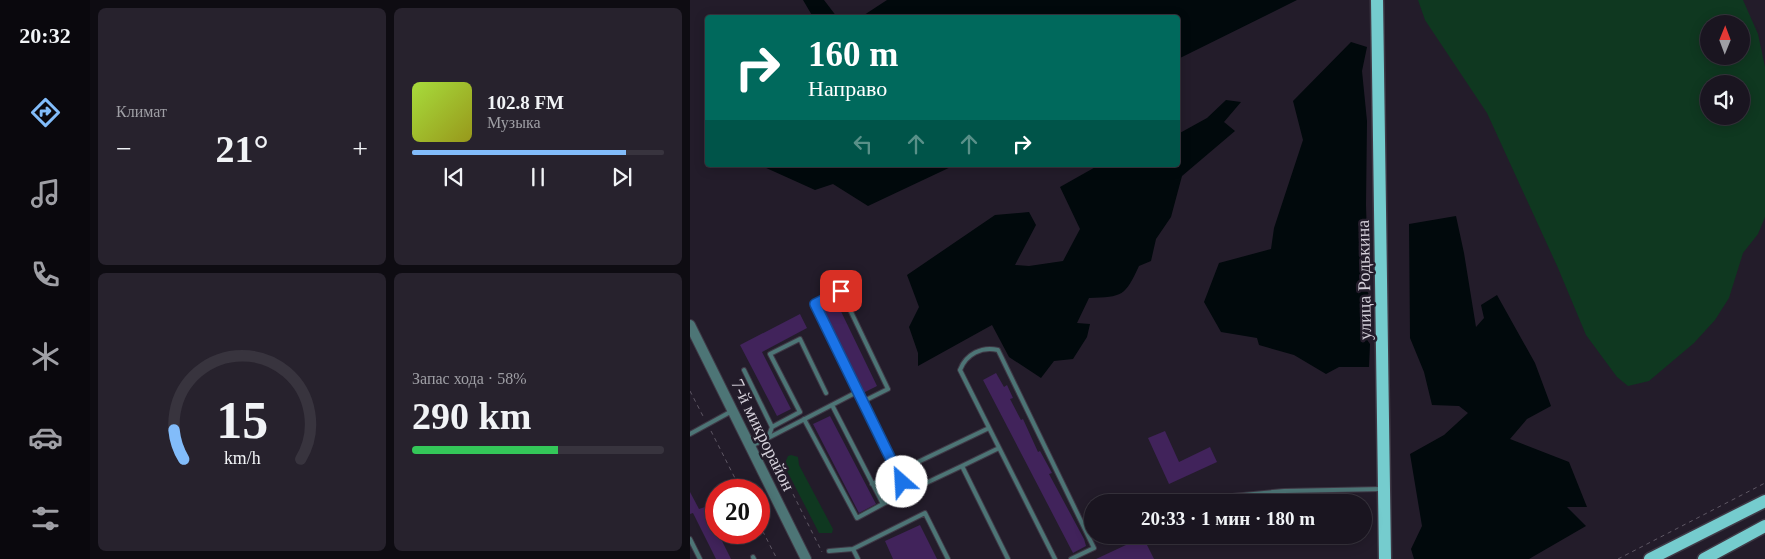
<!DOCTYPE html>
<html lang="ru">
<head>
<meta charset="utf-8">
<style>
  :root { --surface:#1a1520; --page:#27222d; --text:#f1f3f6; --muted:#9f9fa5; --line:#38343e; --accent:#82bcfa }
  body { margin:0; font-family:Georgia,serif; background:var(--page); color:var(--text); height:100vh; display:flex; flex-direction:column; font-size:19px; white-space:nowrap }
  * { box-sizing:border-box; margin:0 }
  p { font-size:16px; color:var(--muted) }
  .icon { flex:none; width:28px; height:28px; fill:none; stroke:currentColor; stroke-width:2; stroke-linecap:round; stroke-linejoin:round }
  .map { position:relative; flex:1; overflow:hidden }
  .panel { display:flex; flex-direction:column; gap:8px; padding:8px; background:#0e0c12; width:600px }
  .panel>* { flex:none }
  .guide { position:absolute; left:15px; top:15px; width:475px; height:152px; border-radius:5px; box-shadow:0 2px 12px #0003,0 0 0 1px var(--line); background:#00695c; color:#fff; overflow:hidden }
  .needle { width:32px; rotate:1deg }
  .tools { position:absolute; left:1010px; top:15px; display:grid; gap:10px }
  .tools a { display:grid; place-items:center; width:50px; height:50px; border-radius:50%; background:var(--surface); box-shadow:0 2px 12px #0003,0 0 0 1px var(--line); font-size:25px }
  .speed { position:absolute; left:15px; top:479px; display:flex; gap:10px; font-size:25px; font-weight:700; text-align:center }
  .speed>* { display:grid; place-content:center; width:65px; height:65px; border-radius:50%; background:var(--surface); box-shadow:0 2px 12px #0003,0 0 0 1px var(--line); line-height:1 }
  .speed .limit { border:8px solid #d22; background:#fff; color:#111 }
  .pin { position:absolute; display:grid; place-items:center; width:42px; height:42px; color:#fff; margin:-21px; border-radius:10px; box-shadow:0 2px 8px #0006 }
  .me { position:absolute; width:55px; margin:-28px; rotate:334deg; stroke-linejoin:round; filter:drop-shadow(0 0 4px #0008) }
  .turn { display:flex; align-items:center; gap:18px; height:105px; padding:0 20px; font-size:22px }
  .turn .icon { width:65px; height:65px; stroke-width:2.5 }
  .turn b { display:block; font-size:35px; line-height:42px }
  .lanes { display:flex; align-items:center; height:48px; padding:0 20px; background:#0003; justify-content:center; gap:25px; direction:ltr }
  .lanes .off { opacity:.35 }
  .big { font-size:38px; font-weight:600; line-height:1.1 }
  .panel .card { flex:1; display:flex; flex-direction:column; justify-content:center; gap:8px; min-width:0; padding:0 18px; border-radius:8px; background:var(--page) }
  .panel .dial { align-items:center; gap:0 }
  .dial svg { height:130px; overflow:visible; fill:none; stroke:var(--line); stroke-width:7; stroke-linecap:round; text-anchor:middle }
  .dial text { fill:var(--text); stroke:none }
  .song { display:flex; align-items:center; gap:15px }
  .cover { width:60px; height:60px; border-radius:8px; background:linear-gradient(135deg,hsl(80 70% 55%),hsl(60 70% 35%)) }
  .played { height:5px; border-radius:2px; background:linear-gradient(90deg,var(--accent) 85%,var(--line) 85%) }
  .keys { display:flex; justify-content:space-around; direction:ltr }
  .heat { display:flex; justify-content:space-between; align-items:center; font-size:28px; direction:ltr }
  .charge { height:8px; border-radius:4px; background:linear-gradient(90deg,#34c759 58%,var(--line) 0) }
  .panel .tiles { flex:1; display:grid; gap:8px; grid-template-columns:repeat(2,1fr) }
  .trip { position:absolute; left:394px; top:494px; width:288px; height:50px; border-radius:25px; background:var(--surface); box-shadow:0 2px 12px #0003,0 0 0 1px var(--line); font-weight:600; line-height:50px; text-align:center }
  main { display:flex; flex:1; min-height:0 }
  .tabs { display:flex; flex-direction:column; width:90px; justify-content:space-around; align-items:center; background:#0a080d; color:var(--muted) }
  .tabs .icon { width:35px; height:35px }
  .tabs .on { color:var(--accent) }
  .tabs b { font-size:22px; color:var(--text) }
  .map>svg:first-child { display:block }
  .green { fill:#0f3820; fill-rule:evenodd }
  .water { fill:#01090c }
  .building { fill:#41235b }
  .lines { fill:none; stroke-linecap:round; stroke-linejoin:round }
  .service-casing { stroke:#3f3946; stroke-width:6 }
  .tertiary-casing { stroke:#3f3946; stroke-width:12 }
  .primary-casing { stroke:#3f3946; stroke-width:15 }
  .path { stroke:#5e5764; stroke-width:1; stroke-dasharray:4 4; stroke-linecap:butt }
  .service { stroke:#4d7576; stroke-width:4 }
  .tertiary { stroke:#4d7576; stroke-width:10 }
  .primary { stroke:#75ccce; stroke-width:12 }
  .route-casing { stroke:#114b97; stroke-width:12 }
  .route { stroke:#1a73e8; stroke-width:9 }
  .labels { text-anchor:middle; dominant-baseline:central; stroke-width:5; stroke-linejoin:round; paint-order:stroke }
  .street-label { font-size:18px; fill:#d5d0da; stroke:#231c2a }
</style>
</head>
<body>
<main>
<nav class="tabs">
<b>20:32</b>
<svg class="icon on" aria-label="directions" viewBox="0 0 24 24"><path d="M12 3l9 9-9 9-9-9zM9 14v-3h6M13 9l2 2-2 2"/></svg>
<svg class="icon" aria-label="music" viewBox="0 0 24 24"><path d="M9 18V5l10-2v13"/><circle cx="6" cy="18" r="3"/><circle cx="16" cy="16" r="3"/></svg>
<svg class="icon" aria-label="phone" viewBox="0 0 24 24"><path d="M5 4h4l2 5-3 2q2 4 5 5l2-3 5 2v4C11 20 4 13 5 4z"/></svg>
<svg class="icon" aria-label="climate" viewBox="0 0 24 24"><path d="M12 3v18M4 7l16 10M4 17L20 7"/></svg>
<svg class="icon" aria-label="car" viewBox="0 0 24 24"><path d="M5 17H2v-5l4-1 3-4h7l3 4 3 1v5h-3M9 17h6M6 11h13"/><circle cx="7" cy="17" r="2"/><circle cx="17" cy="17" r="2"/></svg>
<svg class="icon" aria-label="filters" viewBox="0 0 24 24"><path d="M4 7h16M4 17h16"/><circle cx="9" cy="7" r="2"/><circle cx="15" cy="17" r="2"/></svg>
</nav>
<section class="panel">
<div class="tiles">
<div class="card"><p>Климат</p>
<div class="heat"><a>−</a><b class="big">21°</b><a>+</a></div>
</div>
<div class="card">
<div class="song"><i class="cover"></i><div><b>102.8 FM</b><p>Музыка</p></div></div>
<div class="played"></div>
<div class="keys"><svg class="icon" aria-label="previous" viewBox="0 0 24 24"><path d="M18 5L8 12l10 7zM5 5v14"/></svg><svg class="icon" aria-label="pause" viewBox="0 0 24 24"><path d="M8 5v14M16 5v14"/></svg><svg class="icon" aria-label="next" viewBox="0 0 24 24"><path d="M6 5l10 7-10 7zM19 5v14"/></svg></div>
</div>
<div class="card dial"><svg viewBox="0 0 100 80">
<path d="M14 69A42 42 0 1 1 86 69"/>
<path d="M14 69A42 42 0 0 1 8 51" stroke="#82bcfa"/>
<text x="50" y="56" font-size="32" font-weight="700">15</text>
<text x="50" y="72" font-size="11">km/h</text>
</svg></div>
<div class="card"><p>Запас хода · 58%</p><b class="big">290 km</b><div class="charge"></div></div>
</div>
</section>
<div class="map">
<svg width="1075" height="559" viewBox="0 0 1075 559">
  <rect width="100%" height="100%" fill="#231c2a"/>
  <!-- green -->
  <path class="green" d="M728,0H1053L1068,34L1075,67V217L1068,234L1053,253L1039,298L1025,320L1004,343L959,381L938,386L927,377L896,335L868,268L797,113L735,20ZM1019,24H1051V56H1019ZM1019,84H1051V116H1019Z
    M101,455L108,457L109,465L143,529L142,533H129L94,465L98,456Z"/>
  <!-- water -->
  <path class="water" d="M113,0H134L147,17H123Z
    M197,0H607L488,59V18L171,17Z
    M661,42L677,47L672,71L677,121L676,205L678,271L672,282L680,296L672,333L680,344L679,367H649L636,374L604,355L569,345L567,338L531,332L514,302L529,263L581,249L584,228L613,140L603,101Z
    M536,100L551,102L534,122L545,131L492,176L481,217L466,239L461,261L449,266C435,296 433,297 399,298L387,323L400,324L397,337L383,359L364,361L351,378L319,357L302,325L228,366V353L219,327L229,307L217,275L305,215L339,212L346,225L325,265L339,266L373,261L390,229L370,187L409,165H488V134L517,118Z
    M74,165H265L178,206L143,184L125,190L74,167Z
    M766,216L774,253L786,327L794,318L791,305L807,295L845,363L861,406L837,419L820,439L879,462L897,507H877L896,526L839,559H724L721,549L732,526L720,454L754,435L778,413L769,406L742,405L734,372L720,338L719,224Z"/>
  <!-- building -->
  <path class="building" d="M145,299L187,386L173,393L130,306Z
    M110,314L117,328L72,352L101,409L87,416L50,345Z
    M306,373L314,387L317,385L323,398L320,399L331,420L333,419L348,452L350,451L362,473L359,474L394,539L396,546L383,553L293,380Z
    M140,416L186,504L169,513L123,424Z
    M475,431L489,462L520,447L527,462L479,484L458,438Z
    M0,492L9,509L15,507L41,559H26L3,513L0,514Z
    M230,525L247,559H203L195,541Z
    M453,537L464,559H406Z"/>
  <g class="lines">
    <defs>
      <path id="service" d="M54,370L82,427
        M172,402L198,389L151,291L125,304L217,492L193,504
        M114,419L167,518L193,504L142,405
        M0,434L42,411
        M78,438L167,392
        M61,446L78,438L82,427L110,412L80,354L110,339L136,393
        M309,448L272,466L318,559
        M182,484L299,428
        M217,492L272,466
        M532,497L594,491L692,489
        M0,539L10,559
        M163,549L168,559
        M139,551L163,549L235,513L258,559
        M63,557L64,559
        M365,559L270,370C276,354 292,346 308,350L404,548L381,559"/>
      <path id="tertiary" d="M0,325L116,559"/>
      <path id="primary" d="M687,0L695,559
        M960,559L1075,501
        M1014,559L1075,526"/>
    </defs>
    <!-- service casing -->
    <use href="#service" class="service-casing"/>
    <!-- tertiary casing -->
    <use href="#tertiary" class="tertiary-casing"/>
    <!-- primary casing -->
    <use href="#primary" class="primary-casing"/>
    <!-- path -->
    <path class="path" d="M0,391L14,418
      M46,396L62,427L71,433
      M21,431L51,490
      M78,444L132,552
      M69,524L87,559
      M928,559L1075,483"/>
    <!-- service -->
    <use href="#service" class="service"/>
    <!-- tertiary -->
    <use href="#tertiary" class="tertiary"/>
    <!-- primary -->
    <use href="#primary" class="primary"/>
  </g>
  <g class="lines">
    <defs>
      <path id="route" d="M151,291L125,304L212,482"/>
    </defs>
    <!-- route casing -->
    <use href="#route" class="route-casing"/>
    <!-- route -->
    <use href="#route" class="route"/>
  </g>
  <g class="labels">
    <!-- street labels -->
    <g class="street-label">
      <text transform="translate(674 280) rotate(-91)">улица Родькина</text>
      <text transform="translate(73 435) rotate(64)">7-й микрорайон</text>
    </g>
  </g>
</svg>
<div class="tools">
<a><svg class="needle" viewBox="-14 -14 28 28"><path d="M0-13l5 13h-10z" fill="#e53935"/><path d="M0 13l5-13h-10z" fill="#9f9fa5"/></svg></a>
<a><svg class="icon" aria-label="sound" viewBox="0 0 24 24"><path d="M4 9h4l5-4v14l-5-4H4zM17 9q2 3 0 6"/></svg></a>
</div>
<div class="speed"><div class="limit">20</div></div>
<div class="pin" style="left:151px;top:291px;background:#d93025"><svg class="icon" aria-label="arrive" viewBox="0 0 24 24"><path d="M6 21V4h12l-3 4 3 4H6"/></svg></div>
<svg class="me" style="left:212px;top:482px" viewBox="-20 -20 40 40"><circle r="19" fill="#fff"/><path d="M0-13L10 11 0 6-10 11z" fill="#1a73e8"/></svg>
<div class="trip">20:33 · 1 мин · 180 m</div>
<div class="guide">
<div class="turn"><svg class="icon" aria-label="right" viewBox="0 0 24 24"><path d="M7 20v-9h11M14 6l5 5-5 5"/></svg><div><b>160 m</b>Направо</div></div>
<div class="lanes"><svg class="icon off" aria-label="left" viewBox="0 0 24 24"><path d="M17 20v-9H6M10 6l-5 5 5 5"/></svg><svg class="icon off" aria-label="ahead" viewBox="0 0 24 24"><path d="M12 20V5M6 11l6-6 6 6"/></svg><svg class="icon off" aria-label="ahead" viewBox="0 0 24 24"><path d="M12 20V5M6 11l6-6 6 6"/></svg><svg class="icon" aria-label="right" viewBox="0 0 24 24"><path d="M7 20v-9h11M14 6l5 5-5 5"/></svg></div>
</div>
</div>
</main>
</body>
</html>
